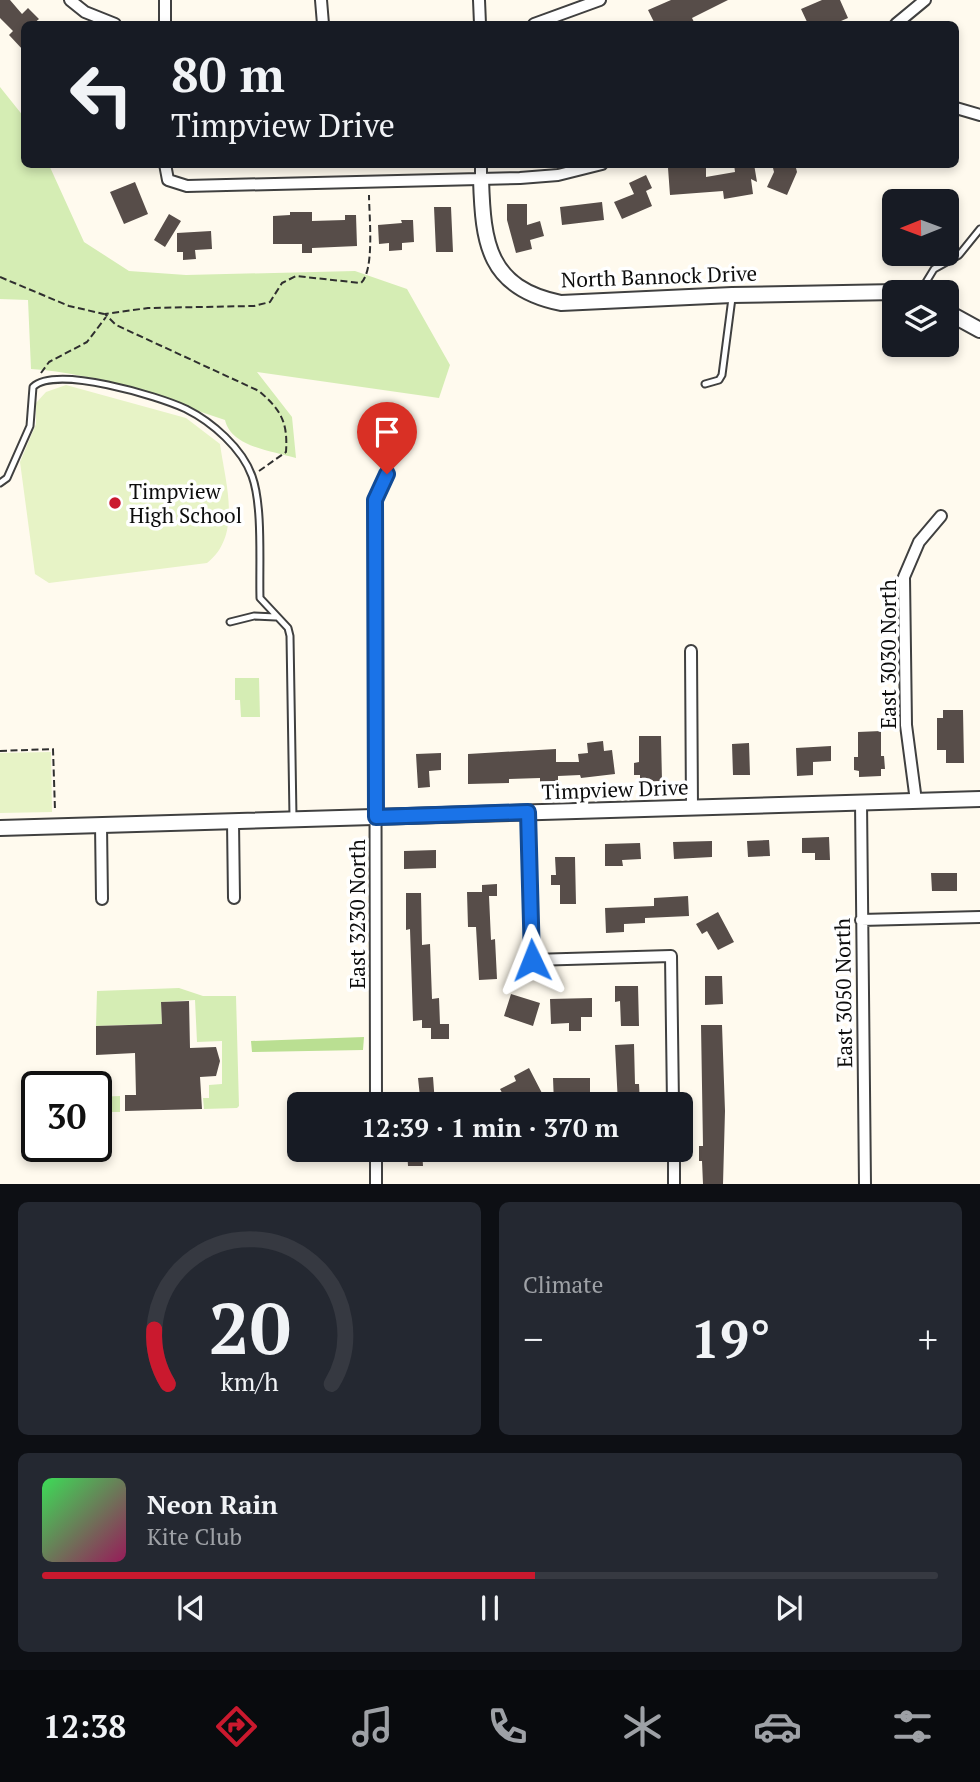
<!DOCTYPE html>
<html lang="en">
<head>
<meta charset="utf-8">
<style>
  :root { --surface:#171b24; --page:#242831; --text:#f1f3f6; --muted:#9ea1a6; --line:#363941; --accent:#ca192e }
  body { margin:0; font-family:"PT Serif",serif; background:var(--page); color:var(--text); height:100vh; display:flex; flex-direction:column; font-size:26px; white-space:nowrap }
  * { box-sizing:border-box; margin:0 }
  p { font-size:23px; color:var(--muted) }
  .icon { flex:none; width:38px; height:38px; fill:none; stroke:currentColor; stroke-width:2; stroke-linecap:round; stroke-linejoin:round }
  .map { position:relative; height:1184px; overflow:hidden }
  .side { display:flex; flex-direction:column; gap:18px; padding:18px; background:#0d0f14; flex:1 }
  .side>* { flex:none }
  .guide { position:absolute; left:21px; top:21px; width:938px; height:147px; border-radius:10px; box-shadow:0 4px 10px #0003; background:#171b24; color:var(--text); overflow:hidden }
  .needle { width:46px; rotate:269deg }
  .controls { position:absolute; left:882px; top:189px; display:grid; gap:14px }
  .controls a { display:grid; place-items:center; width:77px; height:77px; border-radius:10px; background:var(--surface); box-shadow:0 4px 10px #0003; font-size:35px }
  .speed { position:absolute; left:21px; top:1071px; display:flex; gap:14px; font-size:35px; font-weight:700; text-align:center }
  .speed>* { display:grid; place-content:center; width:91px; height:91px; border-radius:50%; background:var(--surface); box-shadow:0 4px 10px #0003; line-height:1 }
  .speed .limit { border:4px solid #111; border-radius:10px; background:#fff; color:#111 }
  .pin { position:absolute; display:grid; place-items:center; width:60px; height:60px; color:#fff; margin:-72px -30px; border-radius:50% 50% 50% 0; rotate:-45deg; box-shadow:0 0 7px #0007 }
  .pin .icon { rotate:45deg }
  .me { position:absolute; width:77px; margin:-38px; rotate:358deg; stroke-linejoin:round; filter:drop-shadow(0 0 5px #0008) }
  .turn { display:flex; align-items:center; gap:24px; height:147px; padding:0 35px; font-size:32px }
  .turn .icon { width:91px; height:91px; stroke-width:2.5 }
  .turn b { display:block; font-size:49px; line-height:60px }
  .big { font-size:52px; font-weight:600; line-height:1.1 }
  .side .card { flex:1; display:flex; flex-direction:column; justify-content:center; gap:10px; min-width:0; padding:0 24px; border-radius:10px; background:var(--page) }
  .side .dial { align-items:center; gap:0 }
  .dial svg { height:182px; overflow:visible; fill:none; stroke:var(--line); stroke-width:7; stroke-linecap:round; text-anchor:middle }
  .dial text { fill:var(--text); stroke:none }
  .song { display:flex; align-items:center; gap:21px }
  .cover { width:84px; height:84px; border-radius:10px; background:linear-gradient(135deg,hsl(130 70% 55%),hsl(330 70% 35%)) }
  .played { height:7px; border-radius:4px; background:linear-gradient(90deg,var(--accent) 55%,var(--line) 55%) }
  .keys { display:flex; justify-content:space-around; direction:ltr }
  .heat { display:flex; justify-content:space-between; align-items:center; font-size:38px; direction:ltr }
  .side .tiles { flex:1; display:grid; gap:18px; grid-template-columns:1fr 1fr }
  .card:last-child { grid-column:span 2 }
  .trip { position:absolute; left:287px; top:1092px; width:406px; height:70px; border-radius:10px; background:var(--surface); box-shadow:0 4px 10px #0003; font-weight:600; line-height:70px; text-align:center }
  .dock { display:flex; height:112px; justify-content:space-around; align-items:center; background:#090b0e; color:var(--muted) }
  .dock .icon { width:49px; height:49px }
  .dock .current { color:var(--accent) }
  .dock b { font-size:32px; color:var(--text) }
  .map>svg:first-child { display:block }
  .green { fill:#d5edb4 }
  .forest { fill:#badf92 }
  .pitch { fill:#e7f3c6 }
  .building { fill:#574d49 }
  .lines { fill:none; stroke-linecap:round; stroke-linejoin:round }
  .service-casing { stroke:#404040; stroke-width:9 }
  .minor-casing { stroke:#404040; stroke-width:14 }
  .tertiary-casing { stroke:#404040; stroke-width:18 }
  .path { stroke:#2f2f2f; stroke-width:2; stroke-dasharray:7 3.5; stroke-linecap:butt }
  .service { stroke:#fff; stroke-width:5 }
  .minor { stroke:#fff; stroke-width:10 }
  .tertiary { stroke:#fff; stroke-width:14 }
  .route-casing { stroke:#114b97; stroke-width:18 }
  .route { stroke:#1a73e8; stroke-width:12 }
  .poi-dot { fill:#ca192e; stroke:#fff; stroke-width:2.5 }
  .labels { text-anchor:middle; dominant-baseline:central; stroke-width:7; stroke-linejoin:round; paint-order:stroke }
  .street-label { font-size:21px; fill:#0d0d0d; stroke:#fff }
  .poi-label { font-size:21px; fill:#0d0d0d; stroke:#fff; text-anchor:start }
</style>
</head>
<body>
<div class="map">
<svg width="980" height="1184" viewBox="0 0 980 1184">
  <rect width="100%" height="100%" fill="#fffaee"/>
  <!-- green -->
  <path class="green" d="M0,87L24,117V164L49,165L84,242L129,271L186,275L355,271L407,289L450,365L439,398L257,372L292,417L296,458C272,451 231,447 225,420C162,399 98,373 31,369L28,300L0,299Z
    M235,678H259L260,717H241L240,700H235Z
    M179,988L203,996H236L239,1106L237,1108L204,1109L203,1098H209V1085L222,1084V1041L197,1042L195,1000L161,1002L162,1024L96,1026L97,991Z
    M120,1096V1112H99L96,1097Z"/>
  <!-- forest -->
  <path class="forest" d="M364,1037L363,1050L252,1052L251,1041Z"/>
  <!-- pitch -->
  <path class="pitch" d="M66,385L186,418L220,444C225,482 243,535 207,563L49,583L35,574L20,462L36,424V403L46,392Z
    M51,752L52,812L0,813V753Z"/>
  <!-- building -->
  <path class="building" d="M0,0H10L22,14L28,8L39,19L33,24H24V51L9,35L13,31L0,18Z
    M671,0H728L692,18L695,24H655L648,10Z
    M822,0H840L848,18L834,24H808L801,9Z
    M734,164H754L757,182L751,179L753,194L724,199L723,191L670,195L668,168L706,166V177L735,172Z
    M772,164H795L797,172L787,195L767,187L774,172Z
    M646,175L652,188L646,191L652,206L622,219L614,202L634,194L629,183Z
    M135,182L148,214L124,224L110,192Z
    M602,202L604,220L562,225L560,207Z
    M507,204H527V225L540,221L544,236L530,240L532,249L516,253L507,220Z
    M434,207H451L453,252H436Z
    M290,212H312V221L345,220V215H356L357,246L312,248V253H302V244H273V216L290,215Z
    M169,214L181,221L165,247L154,240Z
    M401,220H413L414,242L402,243V250L389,251V243L379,244L378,225L402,223Z
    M211,231L212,249L195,250L196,259L183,260V252H177V233Z
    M943,710H963L964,763H946V750H937V718H943Z
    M881,731V756H884L885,769H881V776L859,777V771L854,770V757H858V732Z
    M639,736H661L662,781L640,782V775H634V763L639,762Z
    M603,741L604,751L612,750L615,774L581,778L580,775L558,776V783H540V778L509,779V783L468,784V754L556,749V762H579L578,754L588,753L587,743Z
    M749,743L750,775H733L732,744Z
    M831,746V761L813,762V775L797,776L796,748Z
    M441,753V770L429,771L430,787L418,788L416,754Z
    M829,837L830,860H815V853H802V838Z
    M769,840L770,856L748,857L747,841Z
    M712,841V857L674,859L673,842Z
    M640,843L641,859L622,860L623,866H605V844Z
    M436,850V868L404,869V851Z
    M555,857H575L576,904H560V885H551V875H556Z
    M931,873H957V891H932Z
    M497,884V896H489L491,940L495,939L497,979L479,980L476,927H468L467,892H482V885Z
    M406,893H421L422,945L430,944L432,999L439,998L440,1024H449V1039H431V1028H422V1020L413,1021L410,929L406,930Z
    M688,896L689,916L645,918V923L624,924V932L606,933L605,908L654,906V898Z
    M718,912L734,942L718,950L707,931L702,934L696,924Z
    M705,976H722L723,1004L705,1005Z
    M615,986H638L639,1026H621L620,1001L615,1002Z
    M511,994L540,1003L533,1026L504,1016Z
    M592,998V1017H581V1031H569V1023L551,1024L550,999Z
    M189,1001L190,1048L216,1047L220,1061L216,1076L200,1077L202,1109L125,1111V1095H136L135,1053L96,1055V1026L162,1024L161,1002Z
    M701,1025H722L725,1111L723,1184H703L702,1161H699V1146H703Z
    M634,1044L635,1084H639L640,1104H618L615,1045Z
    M529,1068L544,1097L528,1104L524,1096L508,1104L500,1089L516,1081L514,1076Z
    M433,1077L435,1104H424V1097H420L418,1078Z
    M553,1078H590V1104H554Z
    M407,1150H422L423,1166H408Z"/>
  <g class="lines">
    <defs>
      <path id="service" d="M920,292L934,269L959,255L980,229
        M705,384L719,380L722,375L732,298
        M0,483L7,478L30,426L33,387C56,365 158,396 186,409C212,422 242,448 252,476C263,506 259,565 260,598L288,628L290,636L293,817
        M230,622L254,616L276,617"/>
      <path id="minor" d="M70,0L85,12L115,24
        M165,0V24
        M321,0L323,24
        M479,0L480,24
        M534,24L600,0
        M896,24L925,0
        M956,108L980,115
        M165,164L168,180L187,186L520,178L558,175L602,164
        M481,164V179
        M691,651L692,808
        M916,801L906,725L904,577L919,542L941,516
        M861,802L865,1184
        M528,812L532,960L671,956L673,1104
        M233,822L234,898
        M101,825L102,899
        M861,920L980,917
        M376,1104L375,500L386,474
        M674,1150V1184
        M376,1184V1150"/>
      <path id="tertiary" d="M481,179C483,244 488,288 561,303L732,295L897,292
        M947,312L980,330
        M0,828L980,799"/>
    </defs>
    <!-- service casing -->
    <use href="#service" class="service-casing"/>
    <!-- minor casing -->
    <use href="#minor" class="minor-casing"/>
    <!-- tertiary casing -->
    <use href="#tertiary" class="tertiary-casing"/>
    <!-- path -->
    <path class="path" d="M0,277L69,306L104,314
      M41,373L49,362L87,342L106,317
      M259,471L286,452C288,422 281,410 259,391L116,325L105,314L148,308L254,306L270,302L282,283L296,276L361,283C375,270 369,215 369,195
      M0,751L53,749L55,810"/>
    <!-- service -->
    <use href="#service" class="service"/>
    <!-- minor -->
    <use href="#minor" class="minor"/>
    <!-- tertiary -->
    <use href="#tertiary" class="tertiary"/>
  </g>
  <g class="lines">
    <defs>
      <path id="route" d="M387,474L375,500L376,817L528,812L532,960"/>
    </defs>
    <!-- route casing -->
    <use href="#route" class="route-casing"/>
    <!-- route -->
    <use href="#route" class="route"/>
  </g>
  <!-- markers -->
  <circle class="poi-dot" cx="115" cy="503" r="7"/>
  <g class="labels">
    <!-- street labels -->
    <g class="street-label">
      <text transform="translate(659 276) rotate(-2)">North Bannock Drive</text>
      <text transform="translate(888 654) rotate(-90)">East 3030 North</text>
      <text transform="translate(615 789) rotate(-2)">Timpview Drive</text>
      <text transform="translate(357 914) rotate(-90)">East 3230 North</text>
      <text transform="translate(843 993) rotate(-91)">East 3050 North</text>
    </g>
    <!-- poi labels -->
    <g class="poi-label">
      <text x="129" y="491">Timpview<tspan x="129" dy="24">High School</tspan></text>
    </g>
  </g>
</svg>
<div class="controls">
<a><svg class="needle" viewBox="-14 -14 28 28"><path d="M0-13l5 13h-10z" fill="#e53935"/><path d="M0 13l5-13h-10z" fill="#9ea1a6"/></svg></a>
<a><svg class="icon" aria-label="layers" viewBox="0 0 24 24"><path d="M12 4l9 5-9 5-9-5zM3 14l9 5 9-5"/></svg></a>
</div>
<div class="speed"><div class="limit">30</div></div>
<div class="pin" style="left:387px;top:474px;background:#d93025"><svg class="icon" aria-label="arrive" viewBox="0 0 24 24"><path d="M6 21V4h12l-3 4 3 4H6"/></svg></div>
<svg class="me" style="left:532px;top:960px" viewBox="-20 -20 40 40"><path d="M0-17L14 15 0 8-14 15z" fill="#1a73e8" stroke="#fff" stroke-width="4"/></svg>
<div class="trip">12:39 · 1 min · 370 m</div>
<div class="guide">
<div class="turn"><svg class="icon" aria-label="left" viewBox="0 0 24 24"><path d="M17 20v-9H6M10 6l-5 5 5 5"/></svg><div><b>80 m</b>Timpview Drive</div></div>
</div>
</div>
<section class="side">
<div class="tiles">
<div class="card dial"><svg viewBox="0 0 100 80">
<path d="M14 69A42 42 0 1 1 86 69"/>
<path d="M14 69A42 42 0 0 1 8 45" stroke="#ca192e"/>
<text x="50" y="56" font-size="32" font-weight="700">20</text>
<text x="50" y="72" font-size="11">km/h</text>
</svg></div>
<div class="card"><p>Climate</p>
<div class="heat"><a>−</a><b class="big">19°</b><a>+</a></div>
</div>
<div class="card">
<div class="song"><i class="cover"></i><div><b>Neon Rain</b><p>Kite Club</p></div></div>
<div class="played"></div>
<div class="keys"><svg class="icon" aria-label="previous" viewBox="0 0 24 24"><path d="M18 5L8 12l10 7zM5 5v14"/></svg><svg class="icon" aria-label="pause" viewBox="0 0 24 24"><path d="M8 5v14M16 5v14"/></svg><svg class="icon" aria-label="next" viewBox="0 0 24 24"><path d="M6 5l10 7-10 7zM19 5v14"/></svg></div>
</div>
</div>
</section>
<nav class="dock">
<b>12:38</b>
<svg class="icon current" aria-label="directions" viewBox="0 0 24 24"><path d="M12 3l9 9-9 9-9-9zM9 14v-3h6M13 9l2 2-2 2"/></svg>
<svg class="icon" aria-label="music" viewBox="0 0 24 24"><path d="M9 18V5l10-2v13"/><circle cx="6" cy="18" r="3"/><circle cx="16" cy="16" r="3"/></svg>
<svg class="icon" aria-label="phone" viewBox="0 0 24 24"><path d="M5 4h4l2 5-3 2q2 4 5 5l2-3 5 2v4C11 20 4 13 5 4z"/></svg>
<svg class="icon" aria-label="climate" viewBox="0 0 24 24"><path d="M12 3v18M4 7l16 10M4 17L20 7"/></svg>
<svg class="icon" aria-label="car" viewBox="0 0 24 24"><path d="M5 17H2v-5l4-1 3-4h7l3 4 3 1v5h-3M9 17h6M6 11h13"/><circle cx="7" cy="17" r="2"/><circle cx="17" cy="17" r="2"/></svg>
<svg class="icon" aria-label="filters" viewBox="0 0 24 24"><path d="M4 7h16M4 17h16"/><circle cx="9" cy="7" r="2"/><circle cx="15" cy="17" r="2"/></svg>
</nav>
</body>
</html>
